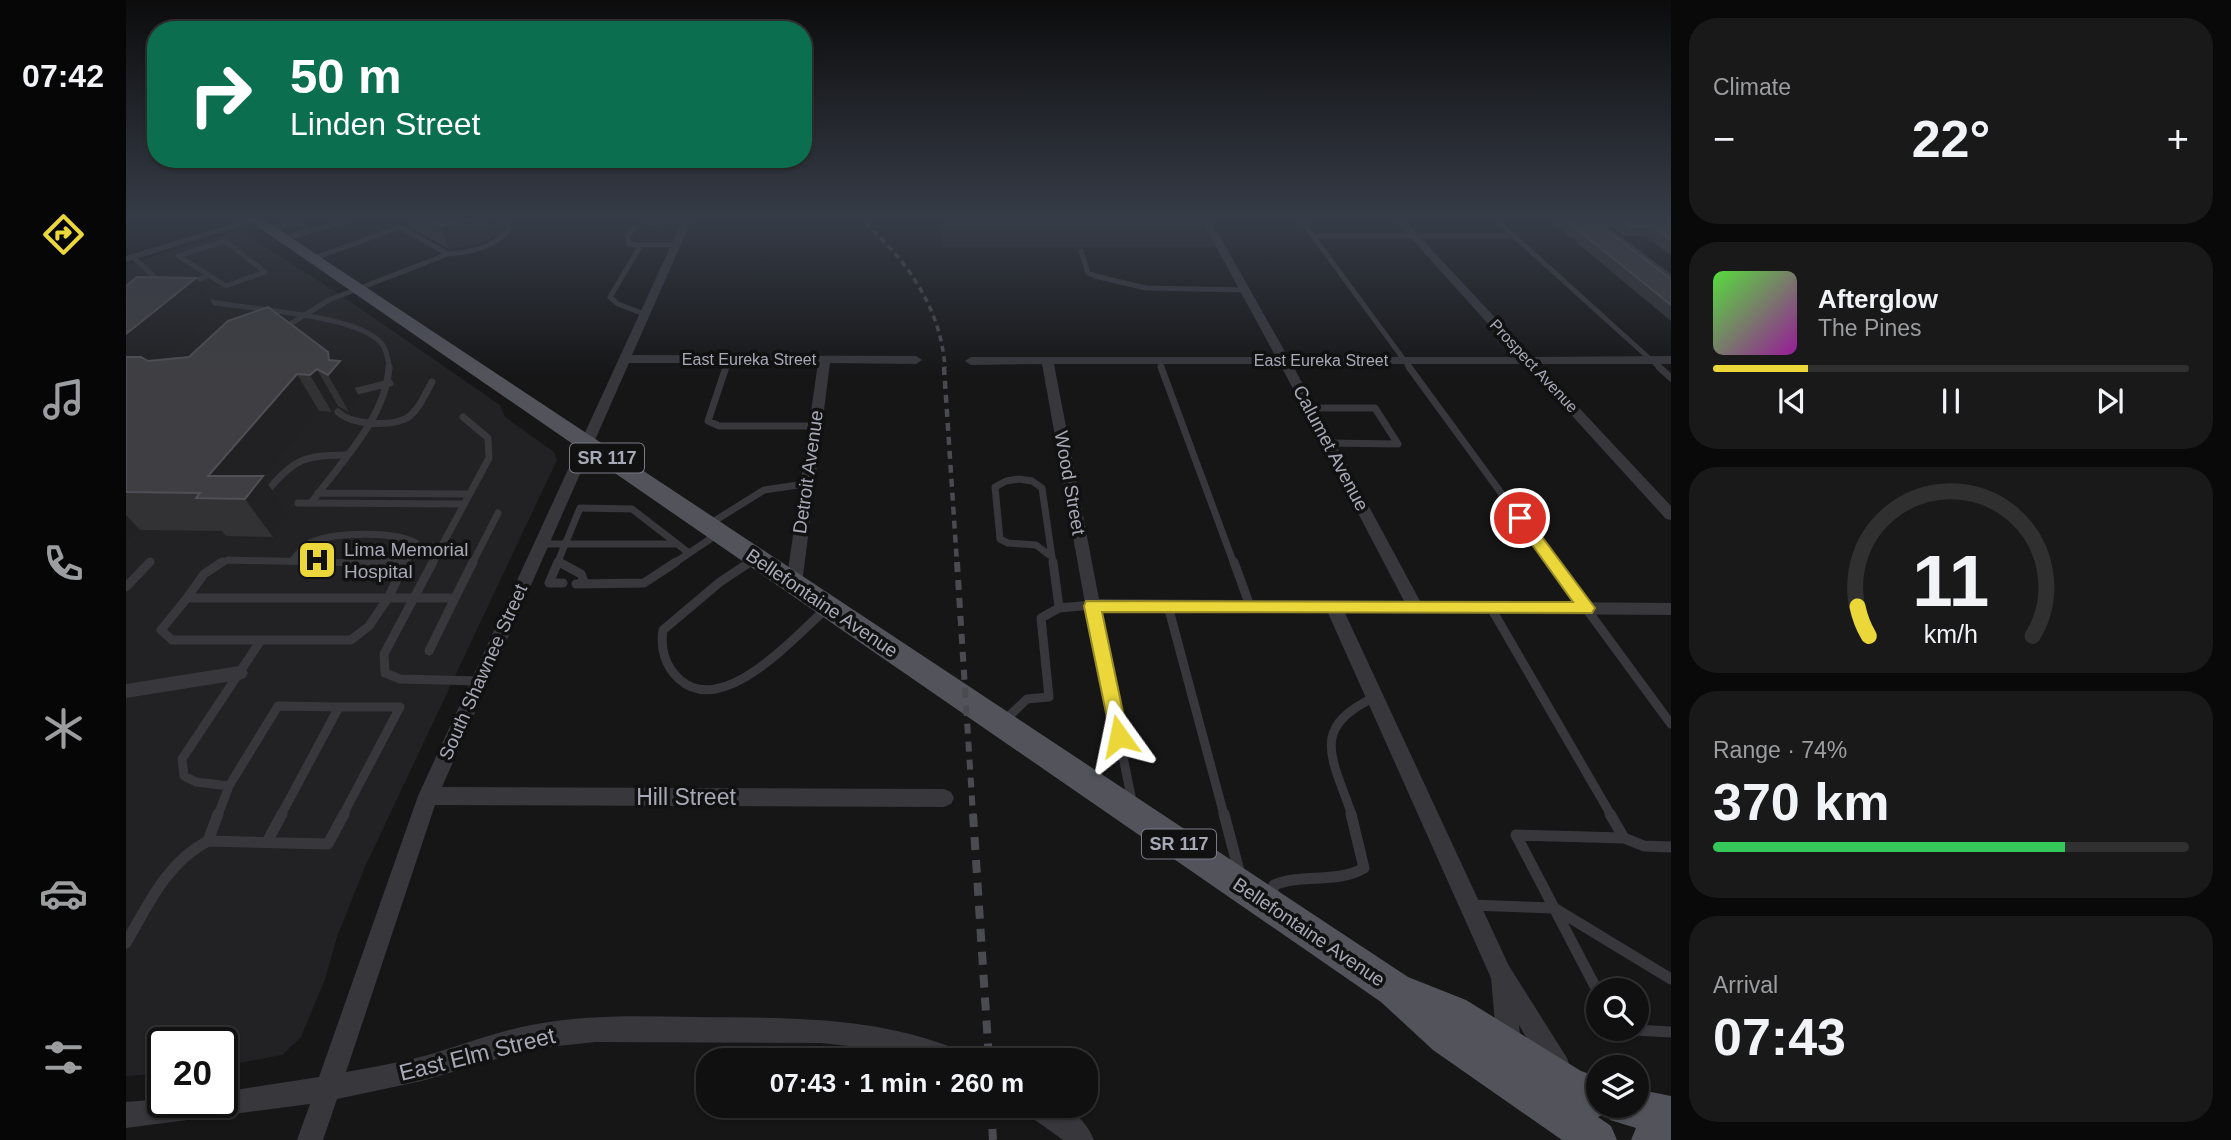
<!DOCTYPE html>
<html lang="en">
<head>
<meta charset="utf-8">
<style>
  :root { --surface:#101011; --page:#19191a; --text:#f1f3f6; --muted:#9c9d9f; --line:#303031; --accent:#ebd73a }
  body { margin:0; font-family:Arial,sans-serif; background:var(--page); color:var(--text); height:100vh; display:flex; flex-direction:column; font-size:26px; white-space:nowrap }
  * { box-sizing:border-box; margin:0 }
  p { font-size:23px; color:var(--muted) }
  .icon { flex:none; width:38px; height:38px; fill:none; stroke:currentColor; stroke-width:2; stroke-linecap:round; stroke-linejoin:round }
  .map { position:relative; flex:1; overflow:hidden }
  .panel { display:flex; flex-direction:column; gap:18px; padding:18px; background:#090909; width:560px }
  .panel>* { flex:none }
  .guide { position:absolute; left:21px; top:21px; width:665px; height:147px; border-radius:28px; box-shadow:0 2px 5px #0004,0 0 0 2px var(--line); background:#0b6e4f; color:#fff; overflow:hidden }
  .tools { position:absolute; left:1460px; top:978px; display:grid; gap:14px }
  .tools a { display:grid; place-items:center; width:63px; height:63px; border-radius:50%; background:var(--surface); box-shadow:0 2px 5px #0004,0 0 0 2px var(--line); font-size:35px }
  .speed { position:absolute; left:21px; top:1027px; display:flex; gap:14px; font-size:35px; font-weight:700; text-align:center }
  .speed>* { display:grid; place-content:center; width:91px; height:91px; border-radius:50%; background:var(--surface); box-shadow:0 2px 5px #0004,0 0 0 2px var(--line); line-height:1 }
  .speed .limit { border:4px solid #111; border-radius:10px; background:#fff; color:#111 }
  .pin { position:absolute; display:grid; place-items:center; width:60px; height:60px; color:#fff; margin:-30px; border:4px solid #fff; border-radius:50%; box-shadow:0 2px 7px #0007 }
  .me { position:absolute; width:77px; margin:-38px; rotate:348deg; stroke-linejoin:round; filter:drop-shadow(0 0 5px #0008) }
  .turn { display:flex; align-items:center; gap:24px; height:147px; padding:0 28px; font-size:32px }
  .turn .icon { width:91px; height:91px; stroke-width:2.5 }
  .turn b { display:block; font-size:49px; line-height:60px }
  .big { font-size:52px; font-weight:700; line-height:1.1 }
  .panel .tile { flex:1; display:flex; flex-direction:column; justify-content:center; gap:10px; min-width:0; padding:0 24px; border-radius:28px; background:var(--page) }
  .panel .dial { align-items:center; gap:0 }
  .dial svg { height:182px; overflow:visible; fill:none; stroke:var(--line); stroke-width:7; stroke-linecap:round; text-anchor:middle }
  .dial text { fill:var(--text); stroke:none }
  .song { display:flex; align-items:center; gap:21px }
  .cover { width:84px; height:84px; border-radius:10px; background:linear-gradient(135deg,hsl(110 70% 55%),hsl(300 70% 35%)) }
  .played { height:7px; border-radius:4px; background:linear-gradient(90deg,var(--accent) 20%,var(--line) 20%) }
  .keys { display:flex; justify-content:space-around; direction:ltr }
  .heat { display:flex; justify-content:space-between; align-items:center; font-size:38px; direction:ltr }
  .charge { height:10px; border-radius:5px; background:linear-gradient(90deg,#34c759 74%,var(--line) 0) }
  .trip { position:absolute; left:570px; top:1048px; width:402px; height:70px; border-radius:28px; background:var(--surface); box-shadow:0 2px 5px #0004,0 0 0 2px var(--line); font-weight:700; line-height:70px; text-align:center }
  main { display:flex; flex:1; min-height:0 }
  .tab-bar { display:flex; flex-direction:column; width:126px; justify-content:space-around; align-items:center; background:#060607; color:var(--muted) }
  .tab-bar .icon { width:49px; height:49px }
  .tab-bar .current { color:var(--accent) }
  .tab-bar b { font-size:32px; color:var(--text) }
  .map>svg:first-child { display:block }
  .built { fill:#222224 }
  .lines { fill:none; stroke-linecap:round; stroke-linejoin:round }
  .lane-far3 { stroke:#37373c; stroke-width:5 }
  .lane-far2 { stroke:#37373c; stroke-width:7 }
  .lane-far1 { stroke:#37373c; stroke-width:9 }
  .lane { stroke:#37373c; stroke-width:11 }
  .street { fill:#37373c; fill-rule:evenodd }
  .primary { fill:#53535b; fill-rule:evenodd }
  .rail-far3 { stroke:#4a4a51; stroke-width:3.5; stroke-dasharray:6 4.5; stroke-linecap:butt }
  .rail-far2 { stroke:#4a4a51; stroke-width:4.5; stroke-dasharray:8 6; stroke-linecap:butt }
  .rail-far1 { stroke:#4a4a51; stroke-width:6; stroke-dasharray:10 8; stroke-linecap:butt }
  .rail { stroke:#4a4a51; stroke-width:8; stroke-dasharray:13 10; stroke-linecap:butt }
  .wall { fill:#323235 }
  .shaded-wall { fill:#212123 }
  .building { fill:#3f3f43; stroke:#4f4f55; stroke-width:2 }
  .route { fill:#ebd73a; stroke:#998c26; stroke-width:2 }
  .labels { text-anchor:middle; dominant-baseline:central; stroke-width:7; stroke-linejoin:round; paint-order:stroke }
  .far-street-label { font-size:16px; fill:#a8a9b7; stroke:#111112 }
  .shield { fill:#111112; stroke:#7b7b86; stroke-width:2 }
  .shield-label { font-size:18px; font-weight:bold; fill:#a8a9b7 }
  .street-label { font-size:19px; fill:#a8a9b7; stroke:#111112 }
  .poi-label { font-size:19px; fill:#a8a9b7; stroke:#111112; text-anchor:start }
  .near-street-label { font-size:23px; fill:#a8a9b7; stroke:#111112 }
</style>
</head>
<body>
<main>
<nav class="tab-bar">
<b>07:42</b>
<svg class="icon current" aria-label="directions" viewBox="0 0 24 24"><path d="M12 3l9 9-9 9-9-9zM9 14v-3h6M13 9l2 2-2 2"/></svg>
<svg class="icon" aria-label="music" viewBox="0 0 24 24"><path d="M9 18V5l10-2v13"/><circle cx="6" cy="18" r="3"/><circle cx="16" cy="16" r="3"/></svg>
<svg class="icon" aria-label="phone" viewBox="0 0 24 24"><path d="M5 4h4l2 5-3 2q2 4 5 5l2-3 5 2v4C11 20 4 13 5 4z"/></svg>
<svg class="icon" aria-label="climate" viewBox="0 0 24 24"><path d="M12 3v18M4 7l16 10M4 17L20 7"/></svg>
<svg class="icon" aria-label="car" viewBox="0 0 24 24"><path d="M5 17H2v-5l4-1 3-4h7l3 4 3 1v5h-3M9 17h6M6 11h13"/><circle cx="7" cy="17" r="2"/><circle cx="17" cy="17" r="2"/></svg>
<svg class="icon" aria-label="filters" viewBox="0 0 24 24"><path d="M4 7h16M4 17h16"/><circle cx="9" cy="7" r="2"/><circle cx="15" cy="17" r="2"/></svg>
</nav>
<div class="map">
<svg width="1545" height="1140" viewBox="0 0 1545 1140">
  <rect width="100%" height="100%" fill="#161617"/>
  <!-- built -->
  <path class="built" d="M813,217H1073L1091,247H816Z
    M114,230L219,298L374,405L379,417L428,452L431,460L238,869L211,937L199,979L175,1037L156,1055L96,1066V1043H37V1073L0,1076V265Z"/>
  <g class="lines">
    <!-- lane-far3 -->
    <path class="lane-far3" d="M177,217L167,220L183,230
      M1173,217L1284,368
      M1367,217L1534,368
      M522,223L560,221
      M508,229L502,235L503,244L515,245
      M145,230L171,222
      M1188,236H1388
      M157,239L233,217
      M99,241L139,272L100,286L52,256Z
      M955,251L962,273L969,276L1020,288L1119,290
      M322,254C346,252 369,248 384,228L376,222L377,217
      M7,257L35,283
      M64,283L81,276
      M76,300C115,310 239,313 258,347C261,353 262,362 264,368
      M518,314L492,304L484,297L515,245H549
      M156,329L203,300L322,254L274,227L186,259
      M1033,360L1036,368
      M599,368L602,359"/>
    <!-- lane-far2 -->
    <path class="lane-far2" d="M600,367L582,421L593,426H688
      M1035,367L1108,564
      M1283,367L1427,564
      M1533,367L1545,378
      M227,392L264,383
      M1183,408H1249L1272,444L1202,443
      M212,412C226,425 264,427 281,418C293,410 299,394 306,382
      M893,479L906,481L916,488L926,557L910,545L882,543L874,539L869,487L880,481Z
      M143,489C168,459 180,455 219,455
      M192,493L342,494
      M172,503L336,504
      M185,503C214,463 260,418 263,367
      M582,525L638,490L679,484
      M415,544H549
      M926,557L927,564
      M166,561C172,554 178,546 186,542C210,532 268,531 290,543L280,562
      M432,561L436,564
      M92,564L102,560L279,564
      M306,564L363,458L362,438L337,417
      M346,564L372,513
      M431,564L454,508L506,509L563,553
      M547,564L593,533
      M622,564L627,560"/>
    <!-- lane-far1 -->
    <path class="lane-far1" d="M258,562H280L262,598
      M307,562L258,654L259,673L274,679L353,681
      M432,562L423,583H437
      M433,562L455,574L459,584
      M624,562L594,582L537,630C534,648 539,666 553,679C597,719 668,637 700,609
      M927,562L933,607
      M1108,562L1124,606
      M1426,562L1545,724
      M450,584L518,583L550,562
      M0,587L24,562
      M61,598H262
      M61,598L35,630L46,640H225L243,626L262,598
      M61,598L78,574L96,562
      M262,598H329L303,651
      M329,598L347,562
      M1042,606L1098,815
      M1365,608L1485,815
      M213,707H274L217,815
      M879,720L901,699L923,697L915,618L933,608L966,605L1006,801
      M103,786L152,706L213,707L155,815
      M92,815L103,786L70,782L58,776L56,759L135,640
      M1226,815C1207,759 1182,728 1249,697"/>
    <!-- lane -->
    <path class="lane" d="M1098,814L1113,871
      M1498,838L1518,846L1545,847
      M82,841L92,814
      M141,842L156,814
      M1146,896L1148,885C1177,873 1211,884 1238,868L1225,814
      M1345,905L1428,908L1545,979
      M0,943C22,905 41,862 82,841L202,844L218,814
      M1472,992L1390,835L1498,838L1484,814
      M1491,1029L1545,1032"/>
    <!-- street -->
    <path class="street" d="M129,217H143L0,262V256Z
      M558,217H567L506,355L790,356L796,360L790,364L704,363L676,584L668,590L660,584L692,363H503L316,787L818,789L825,792L828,798L825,804L818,807L309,805L220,1072C246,1067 272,1063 298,1056C333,1046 368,1032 405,1025C459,1014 514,1016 569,1017C663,1018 747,1015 836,1051L839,1060H796L749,1049L695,1043L469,1042L404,1049L296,1081L211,1099L197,1140H171L184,1104L0,1128V1102L37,1099V1102H96V1092L193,1077L292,796Z
      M1074,217H1083L1162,357H1392L1266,217H1275L1406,357L1545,356V364H1412L1545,506V520L1540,519L1399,364H1166L1294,601L1545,603V615L1219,613L1383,966L1441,1058L1444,1067L1441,1076L1432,1079L1423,1076L1393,1025L1395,1045L1392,1054L1383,1057L1374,1054L1371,1045L1365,978L1202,613L960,609L916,364L845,365L839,361L845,357H1150ZM928,364H1154L1278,601L973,599Z
      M1460,217H1469L1545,274V282Z
      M113,666L119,668L122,673L119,678L113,680L0,698V684Z
      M898,1106C930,1106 954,1106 968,1140H937L902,1115Z"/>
    <!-- primary -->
    <path class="primary" d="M118,217H134L1282,977L1340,1000L1455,1071L1472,1077V1106H1510V1089L1545,1096V1140H1505L1510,1128L1484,1120L1481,1113L1472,1117L1485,1126L1491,1140H1436L1307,1050L1255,1002Z"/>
    <!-- rail-far3 -->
    <path class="rail-far3" d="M731,217C778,255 815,306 819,368"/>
    <!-- rail-far2 -->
    <path class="rail-far2" d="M818,367L831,564"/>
    <!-- rail-far1 -->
    <path class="rail-far1" d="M831,562L847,815"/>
    <!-- rail -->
    <path class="rail" d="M847,814L863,1060
      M865,1106L867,1140"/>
  </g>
  <!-- wall -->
  <path class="wall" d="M281,217H364L370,235L355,243L323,249L286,228Z
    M1420,217H1545V255L1519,236H1498L1485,226L1482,231L1545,279V321Z
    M70,278L92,312L38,360H206L234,398L223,412L212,406L206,412L193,411L138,479L163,514L147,537L100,536L96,531L14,530L0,544V286Z"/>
  <!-- shaded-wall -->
  <path class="shaded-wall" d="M348,217H364L370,235L355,243L323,249L314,226Z
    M70,278L92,312L1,393L0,334Z
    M202,352L209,366L214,361L234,398L223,412L202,375L203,360Z
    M191,369L212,406L206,412L184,375Z
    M171,374L193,411L138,479L163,514L147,537L119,499L82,476Z
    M0,515L14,530L0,544Z"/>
  <!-- building -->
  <path class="building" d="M297,217H354L346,220L314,226Z
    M1436,217H1473L1486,226H1475L1545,279V305Z
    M1491,217H1545V240L1525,226H1504Z
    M11,277L70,278L0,334V286Z
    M142,307L202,352L203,360L214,361L202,375L191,369L184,375L171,374L82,476H137L119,499L70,498L74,493L0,492V357H15L22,361L63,357L102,321Z"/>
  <!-- sky -->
  <linearGradient id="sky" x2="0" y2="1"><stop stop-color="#0c0c0d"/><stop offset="0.58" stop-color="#363c47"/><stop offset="1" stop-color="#363c47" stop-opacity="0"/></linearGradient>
  <rect width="1545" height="376" fill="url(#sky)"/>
  <!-- route -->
  <path class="route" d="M1394,513L1399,514L1466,604L1469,608L1466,613L976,612L1002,736L999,742L993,744L986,742L958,606L960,601L1447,602L1387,518Z"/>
  <!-- icons -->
  <defs>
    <symbol id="hospital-square" viewBox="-11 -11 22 22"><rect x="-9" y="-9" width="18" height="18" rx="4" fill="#ebd73a" stroke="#111112"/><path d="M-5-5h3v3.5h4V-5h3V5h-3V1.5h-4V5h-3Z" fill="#111"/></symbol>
  </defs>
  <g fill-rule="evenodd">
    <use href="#hospital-square" x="169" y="538" width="44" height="44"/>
  </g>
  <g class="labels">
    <!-- far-street labels -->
    <g class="far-street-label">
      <text x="623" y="359">East Eureka Street</text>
      <text x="1195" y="360">East Eureka Street</text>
      <text transform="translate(1408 366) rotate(47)">Prospect Avenue</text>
    </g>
    <!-- shield labels -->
    <g class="shield">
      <rect x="444" y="443.5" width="74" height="29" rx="5"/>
      <rect x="1016" y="829.5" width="74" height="29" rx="5"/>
    </g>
    <g class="shield-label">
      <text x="481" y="458">SR 117</text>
      <text x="1053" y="844">SR 117</text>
    </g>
    <!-- street labels -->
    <g class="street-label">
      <text transform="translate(1205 448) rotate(62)">Calumet Avenue</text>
      <text transform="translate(682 472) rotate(-82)">Detroit Avenue</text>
      <text transform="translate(944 483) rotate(80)">Wood Street</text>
      <text transform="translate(696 603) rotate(34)">Bellefontaine Avenue</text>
      <text transform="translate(357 672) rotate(-66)">South Shawnee Street</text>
      <text transform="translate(1183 932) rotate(34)">Bellefontaine Avenue</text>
    </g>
    <!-- poi labels -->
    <g class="poi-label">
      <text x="218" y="549">Lima Memorial<tspan x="218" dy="22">Hospital</tspan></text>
    </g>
    <!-- near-street labels -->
    <g class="near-street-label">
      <text x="560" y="797">Hill Street</text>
      <text transform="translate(351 1054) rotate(-14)">East Elm Street</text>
    </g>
  </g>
</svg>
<div class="tools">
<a><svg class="icon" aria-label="search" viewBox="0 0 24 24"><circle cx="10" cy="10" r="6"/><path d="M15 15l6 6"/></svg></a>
<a><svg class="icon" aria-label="layers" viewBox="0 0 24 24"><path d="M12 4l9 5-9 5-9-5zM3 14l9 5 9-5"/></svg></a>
</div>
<div class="speed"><div class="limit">20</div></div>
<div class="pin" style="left:1394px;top:518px;background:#d93025"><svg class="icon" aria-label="arrive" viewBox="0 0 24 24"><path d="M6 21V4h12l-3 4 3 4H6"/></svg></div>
<svg class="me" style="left:993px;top:736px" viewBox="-20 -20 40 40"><path d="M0-17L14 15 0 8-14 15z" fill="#ebd73a" stroke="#fff" stroke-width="4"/></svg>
<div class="trip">07:43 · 1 min · 260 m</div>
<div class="guide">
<div class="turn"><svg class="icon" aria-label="right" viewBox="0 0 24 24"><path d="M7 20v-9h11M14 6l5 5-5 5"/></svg><div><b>50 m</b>Linden Street</div></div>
</div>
</div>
<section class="panel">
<div class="tile"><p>Climate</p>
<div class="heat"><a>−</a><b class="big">22°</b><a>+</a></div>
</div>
<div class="tile">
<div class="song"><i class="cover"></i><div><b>Afterglow</b><p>The Pines</p></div></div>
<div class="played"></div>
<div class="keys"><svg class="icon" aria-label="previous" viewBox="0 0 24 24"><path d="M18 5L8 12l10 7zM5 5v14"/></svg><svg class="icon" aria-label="pause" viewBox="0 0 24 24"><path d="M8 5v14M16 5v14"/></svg><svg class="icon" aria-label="next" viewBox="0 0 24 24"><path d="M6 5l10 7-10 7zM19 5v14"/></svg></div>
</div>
<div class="tile dial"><svg viewBox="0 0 100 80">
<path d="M14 69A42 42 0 1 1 86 69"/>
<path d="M14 69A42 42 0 0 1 9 56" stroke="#ebd73a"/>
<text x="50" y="56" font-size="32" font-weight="700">11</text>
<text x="50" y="72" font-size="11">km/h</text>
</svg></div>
<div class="tile"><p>Range · 74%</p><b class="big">370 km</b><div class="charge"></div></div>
<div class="tile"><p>Arrival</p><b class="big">07:43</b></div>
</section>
</main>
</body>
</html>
